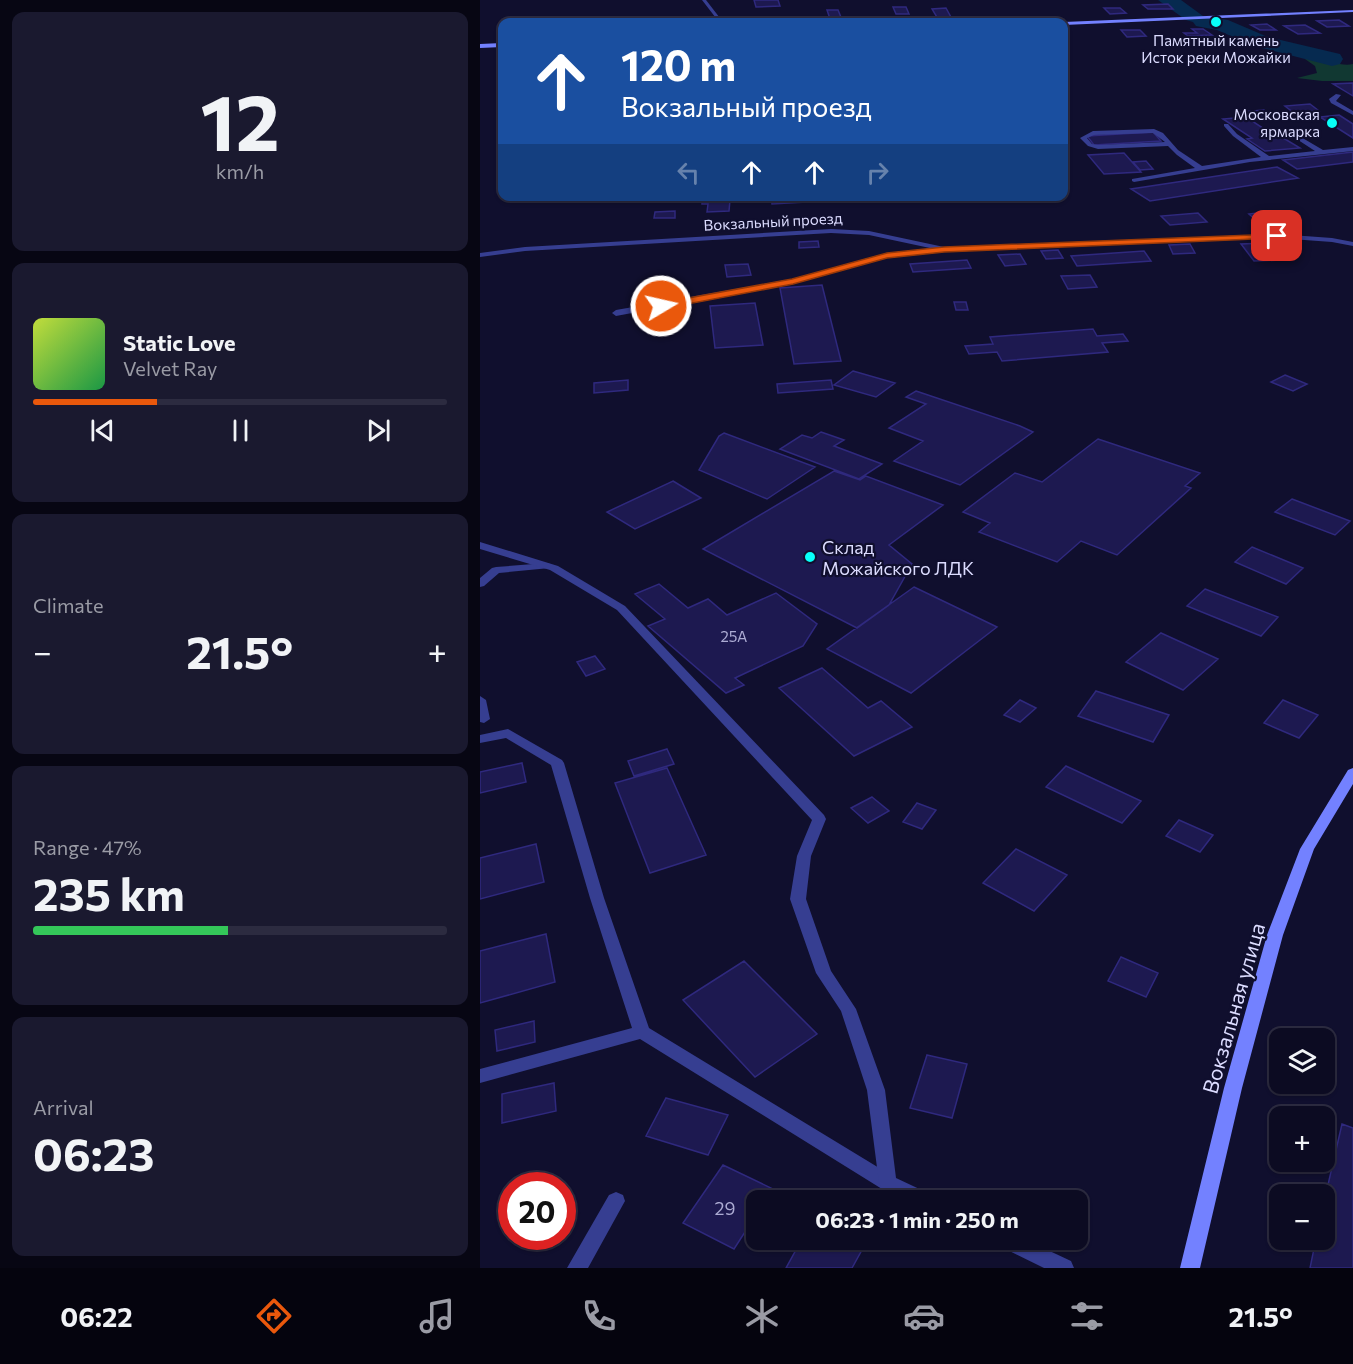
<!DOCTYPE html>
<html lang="en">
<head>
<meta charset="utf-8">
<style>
  :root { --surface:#0c0b22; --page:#1a192f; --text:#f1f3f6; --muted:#9a9ba5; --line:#2c2b40; --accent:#ea580c }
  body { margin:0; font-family:Commissioner,sans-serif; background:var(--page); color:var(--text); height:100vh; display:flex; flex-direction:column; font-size:22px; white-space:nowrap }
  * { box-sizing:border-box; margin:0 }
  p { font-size:20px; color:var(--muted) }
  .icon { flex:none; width:33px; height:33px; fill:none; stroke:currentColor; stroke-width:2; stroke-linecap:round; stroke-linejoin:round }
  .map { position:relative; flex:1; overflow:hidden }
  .drawer { display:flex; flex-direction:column; gap:12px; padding:12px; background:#070613; width:480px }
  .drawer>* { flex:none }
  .hud { position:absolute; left:18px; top:18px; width:570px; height:183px; border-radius:12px; box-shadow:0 2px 4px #0004,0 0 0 2px var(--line); background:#1a4fa0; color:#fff; overflow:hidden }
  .controls { position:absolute; left:789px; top:1028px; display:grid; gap:12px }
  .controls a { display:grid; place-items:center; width:66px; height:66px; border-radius:12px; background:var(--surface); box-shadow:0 2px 4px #0004,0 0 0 2px var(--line); font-size:30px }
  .speed { position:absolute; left:18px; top:1172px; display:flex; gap:12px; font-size:30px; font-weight:700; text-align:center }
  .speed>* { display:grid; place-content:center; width:78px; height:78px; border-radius:50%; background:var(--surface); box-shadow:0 2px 4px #0004,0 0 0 2px var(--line); line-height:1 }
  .speed .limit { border:9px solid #d22; background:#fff; color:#111 }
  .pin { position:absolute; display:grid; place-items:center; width:51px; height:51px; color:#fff; margin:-26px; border-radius:12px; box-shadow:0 3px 9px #0006 }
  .me { position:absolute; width:66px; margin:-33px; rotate:81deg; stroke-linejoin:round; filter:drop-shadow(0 0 4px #0008) }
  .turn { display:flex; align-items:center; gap:21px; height:126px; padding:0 24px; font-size:27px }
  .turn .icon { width:78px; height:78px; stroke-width:2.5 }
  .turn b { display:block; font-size:42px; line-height:51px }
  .lanes { display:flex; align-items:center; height:57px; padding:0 24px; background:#0003; justify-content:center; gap:30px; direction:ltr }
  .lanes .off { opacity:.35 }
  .big { font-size:45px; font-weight:700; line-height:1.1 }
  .drawer .tile { flex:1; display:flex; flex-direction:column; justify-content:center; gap:9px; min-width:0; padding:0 21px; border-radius:12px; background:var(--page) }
  .drawer .dial { align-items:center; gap:0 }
  .dial b { font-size:78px; line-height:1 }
  .song { display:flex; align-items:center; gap:18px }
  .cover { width:72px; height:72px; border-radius:9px; background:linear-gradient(135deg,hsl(70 70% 55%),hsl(140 70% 35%)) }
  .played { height:6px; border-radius:3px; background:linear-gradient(90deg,var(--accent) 30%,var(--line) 30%) }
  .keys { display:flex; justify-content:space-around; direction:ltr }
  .heat { display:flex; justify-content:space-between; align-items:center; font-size:33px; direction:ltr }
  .charge { height:9px; border-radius:4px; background:linear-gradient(90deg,#34c759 47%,var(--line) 0) }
  .trip { position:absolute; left:266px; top:1190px; width:342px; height:60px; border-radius:12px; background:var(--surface); box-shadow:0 2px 4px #0004,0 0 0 2px var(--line); font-weight:700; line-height:60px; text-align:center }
  .dock { display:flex; height:96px; justify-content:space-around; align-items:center; background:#05040e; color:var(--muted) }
  .dock .icon { width:42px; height:42px }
  .dock .active { color:var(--accent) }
  .dock b { font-size:27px; color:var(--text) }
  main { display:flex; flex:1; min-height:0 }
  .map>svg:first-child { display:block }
  .green { fill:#113832 }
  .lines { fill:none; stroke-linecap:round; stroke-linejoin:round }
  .river { fill:#062a50; fill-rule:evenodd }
  .building { fill:#1d1950; stroke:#2f297e; stroke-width:1.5 }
  .lane { fill:#363e91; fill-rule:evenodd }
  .street { fill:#363e91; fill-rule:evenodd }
  .secondary { fill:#7381ff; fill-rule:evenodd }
  .route { fill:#ea580c; stroke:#983908; stroke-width:1.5 }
  .poi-dot { fill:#08fff9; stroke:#100f2e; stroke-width:2 }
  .labels { text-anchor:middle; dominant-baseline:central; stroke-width:4.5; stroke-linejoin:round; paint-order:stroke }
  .far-poi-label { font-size:15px; fill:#dcdcff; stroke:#100f2e }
  .far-street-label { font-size:15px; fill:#dcdcff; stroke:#100f2e }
  .number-label { font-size:15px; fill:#acabd3 }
  .poi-label { font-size:18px; fill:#dcdcff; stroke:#100f2e; text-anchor:start }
  .near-number-label { font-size:18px; fill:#acabd3 }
  .near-street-label { font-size:21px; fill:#dcdcff; stroke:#100f2e }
</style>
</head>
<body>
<main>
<section class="drawer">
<div class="tile dial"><b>12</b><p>km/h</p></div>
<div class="tile">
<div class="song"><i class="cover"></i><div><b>Static Love</b><p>Velvet Ray</p></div></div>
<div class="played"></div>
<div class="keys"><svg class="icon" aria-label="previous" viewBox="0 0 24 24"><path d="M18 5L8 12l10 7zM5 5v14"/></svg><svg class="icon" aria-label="pause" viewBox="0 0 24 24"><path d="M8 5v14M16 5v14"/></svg><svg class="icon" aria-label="next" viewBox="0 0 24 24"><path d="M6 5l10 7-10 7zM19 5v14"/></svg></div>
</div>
<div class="tile"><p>Climate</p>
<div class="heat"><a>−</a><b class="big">21.5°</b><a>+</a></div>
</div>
<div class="tile"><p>Range · 47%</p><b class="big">235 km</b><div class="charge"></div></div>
<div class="tile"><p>Arrival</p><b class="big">06:23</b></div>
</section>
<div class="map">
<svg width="873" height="1268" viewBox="0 0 873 1268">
  <rect width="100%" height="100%" fill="#100f2e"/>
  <!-- green -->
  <path class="green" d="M836,58C848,60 862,67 873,64V81H842L817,78L837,73L835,66L825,59Z"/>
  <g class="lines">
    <!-- river -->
    <path class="river" d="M678,0H701L723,16L748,20L788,37L860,54L863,59L860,64L852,66L774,46L737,30L716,26L713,22L706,20Z"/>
  </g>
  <!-- building -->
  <path class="building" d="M274,0H298L300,6L276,7Z
    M688,4L693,9H668L663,5Z
    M413,7H426L429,14H416Z
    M466,8L472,19H458L452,9Z
    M624,8H640L646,13L630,14Z
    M347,10H358L363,22H351Z
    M859,20L869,26L847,27L837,21Z
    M787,24L796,30H780L771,25Z
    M825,25L840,33L818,34L804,26Z
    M712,29H723L732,35L708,36L704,33H717Z
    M641,30H660L666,36L647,37Z
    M873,83V96L853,84Z
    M830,104L839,111L814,113L805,106Z
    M784,110L794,117L770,119L760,112Z
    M859,115L873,124V138L840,117Z
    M766,117L795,136H800L820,148L785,151L767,139L772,138L743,119Z
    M673,132L681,141L614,145L607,136Z
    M873,152V162L817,169L803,160Z
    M644,153L661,172L624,174L608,155Z
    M666,161L673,169L660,170L653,162Z
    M797,167L818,178L670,201L651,189Z
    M291,196H325L326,202L292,204Z
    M250,200L249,211L227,212L228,204H222V201Z
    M195,211V218H174L175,212Z
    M786,212L795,219L777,221L769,214Z
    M718,213L727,222L690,225L681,216Z
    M338,241L339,247L319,248V242Z
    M788,243L801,260L774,261L761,244Z
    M710,244L715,253L693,254L689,245Z
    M578,250L583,258L566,259L561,251Z
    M664,251L671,261L597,266L591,256Z
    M540,254L546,264L525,266L518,255Z
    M487,260L491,268L433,272L430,264Z
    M268,264L271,275L247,277L245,265Z
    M610,275L617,287L588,289L581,276Z
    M342,285L361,361L314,364L300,288Z
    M474,302H486L488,310H476Z
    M275,303L283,345L235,348L230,306Z
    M613,329L617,336L643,334L648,341L622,343L628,352L522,361L517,352L489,354L485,346L513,344L510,337Z
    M373,371L415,383L396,397L354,385Z
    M805,375L827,384L813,391L791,382Z
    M148,380V390L114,393V383Z
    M351,380L353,389L298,393L297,384Z
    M436,391L540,426L553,432L480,485L414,461L443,441L409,428L446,404L426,397Z
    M341,432L364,440L354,446L402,464L379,479L300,449L322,435L332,438Z
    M244,433L335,467L287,499L219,470L239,436Z
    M618,439L720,473L705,486L711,488L637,555L601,541L577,562L499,532L510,523L483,512L535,473L562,482Z
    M354,471L380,480L386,476L463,505L409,545L432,564L409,605L377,628L223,549Z
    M193,481L221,498L155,529L127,512Z
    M812,499L870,521L855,535L795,512Z
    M772,547L823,568L806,584L755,562Z
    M179,584L208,608L228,599L247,615L296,593L337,624L323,646L255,678L264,685L246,693L168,626L185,619L155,594Z
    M434,587L517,627L431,693L347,649Z
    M725,589L798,617L781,636L707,606Z
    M681,633L738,659L703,690L646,662Z
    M115,656L125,669L106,676L97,662Z
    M342,668L388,708L401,701L432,727L374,756L299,688Z
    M616,691L689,715L673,742L598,716Z
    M540,700L556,708L540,722L524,715Z
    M803,700L838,715L819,738L784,723Z
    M187,749L194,764L154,776L148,761Z
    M42,763L46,782L0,793V772Z
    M586,766L661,801L642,823L566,787Z
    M187,768L226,855L170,873L135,783Z
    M392,797L409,811L388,823L371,808Z
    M437,803L456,810L442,829L423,822Z
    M699,820L733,835L720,852L686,836Z
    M56,844L64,882L0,899V858Z
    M536,849L587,875L554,911L503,883Z
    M66,934L75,982L0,1003V951Z
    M641,957L678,973L666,997L628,981Z
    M264,961L337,1034L275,1077L203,1000Z
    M54,1021L55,1042L17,1051L15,1030Z
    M447,1055L487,1064L472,1118L430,1108Z
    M74,1083L76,1111L22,1123V1094Z
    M186,1098L248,1115L228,1155L166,1136Z
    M862,1124L873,1128V1268H830L836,1239H844V1202Z
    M243,1165L293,1189L286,1200H276V1215L254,1249L203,1223Z
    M322,1239H388L372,1268H306Z"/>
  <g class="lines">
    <!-- lane -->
    <path class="lane" d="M222,0H226L243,22H239Z
      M856,94L861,95L856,101L873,111V115L851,103L849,99Z
      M744,124H748L757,134L789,156L835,151L812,136L811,135L814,133L843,150L873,147V151L770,162L654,182L652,181V179L715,168L697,155L688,146L618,149L608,146L600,138L613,131L674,129L683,133L698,150L722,166L781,157L753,136L744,126ZM673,133L685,142L618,145L612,144L607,138L614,135Z
      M464,247H467V251L407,257L313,283L136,316L132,313L136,310L312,279L407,253Z
      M66,563L70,564L72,566L70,568L19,573L4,586L0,587V578L12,568L16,567Z
      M0,696L6,700L10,719L4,723L0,722Z
      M28,729L82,760L84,763L124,898L169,1028L414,1177L417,1183L414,1189L408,1191L402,1189L160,1039L0,1083V1069L152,1028L110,898L71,765L26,738L0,743V735Z
      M136,1192L143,1195L145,1201L108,1268H87L129,1195Z"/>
    <!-- street -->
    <path class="street" d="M351,229L389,231L464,247L797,234L852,238L873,242V246L852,242L797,238L464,251L389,235L351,233L45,251L0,257V253L45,247Z
      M0,542L78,566L145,606L344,815L346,819L331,856L326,899L351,971L376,1009L405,1090L416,1178L450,1194L452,1200C435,1200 407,1202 399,1183L387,1090L361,1011L336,973L310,899L317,856L332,820L137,610L70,570L0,549Z
      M515,1239H544L591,1261L594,1268H564L517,1245Z"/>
    <!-- secondary -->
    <path class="secondary" d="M873,10V12L584,25V22Z
      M22,43V47L0,48V44Z
      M873,768V784L834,849L803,935L762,1088L720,1268H700L744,1088L787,935L820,849L868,770Z"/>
  </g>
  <!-- route -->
  <path class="route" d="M797,234L800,235V238L464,252L407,258L313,284L181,309L176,306L181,303L312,279L407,253L464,247Z"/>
  <!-- markers -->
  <g class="poi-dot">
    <circle cx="736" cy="22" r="6"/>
    <circle cx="852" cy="123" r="6"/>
    <circle cx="330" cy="557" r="6"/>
  </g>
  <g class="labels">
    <!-- far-poi labels -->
    <g class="far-poi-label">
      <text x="736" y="40">Памятный камень<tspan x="736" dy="17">Исток реки Можайки</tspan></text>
      <text x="840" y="114" text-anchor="end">Московская<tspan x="840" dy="17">ярмарка</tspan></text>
    </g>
    <!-- far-street labels -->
    <g class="far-street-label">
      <text transform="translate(293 221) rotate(-3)">Вокзальный проезд</text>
    </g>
    <!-- number labels -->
    <g class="number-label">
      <text x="254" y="636">25А</text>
    </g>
    <!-- poi labels -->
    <g class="poi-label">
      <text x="342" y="547">Склад<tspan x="342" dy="21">Можайского ЛДК</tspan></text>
    </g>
    <!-- near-number labels -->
    <g class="near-number-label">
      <text x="245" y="1208">29</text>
    </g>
    <!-- near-street labels -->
    <g class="near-street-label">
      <text transform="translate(753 1008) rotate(-74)">Вокзальная улица</text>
    </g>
  </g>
</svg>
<div class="controls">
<a><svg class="icon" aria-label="layers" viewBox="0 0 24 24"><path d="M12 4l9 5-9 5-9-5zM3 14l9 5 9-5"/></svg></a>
<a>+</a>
<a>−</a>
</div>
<div class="speed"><div class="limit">20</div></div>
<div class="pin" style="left:797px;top:236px;background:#d93025"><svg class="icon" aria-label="arrive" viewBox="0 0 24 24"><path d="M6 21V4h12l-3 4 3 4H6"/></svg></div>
<svg class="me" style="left:181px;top:306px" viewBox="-20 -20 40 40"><circle r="17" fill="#ea580c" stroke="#fff" stroke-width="3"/><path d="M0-11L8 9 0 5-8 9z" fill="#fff"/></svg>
<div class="trip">06:23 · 1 min · 250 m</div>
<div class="hud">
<div class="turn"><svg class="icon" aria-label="ahead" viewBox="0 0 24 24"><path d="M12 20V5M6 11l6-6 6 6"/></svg><div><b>120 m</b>Вокзальный проезд</div></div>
<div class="lanes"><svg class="icon off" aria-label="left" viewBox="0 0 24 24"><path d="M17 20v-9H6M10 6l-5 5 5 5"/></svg><svg class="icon" aria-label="ahead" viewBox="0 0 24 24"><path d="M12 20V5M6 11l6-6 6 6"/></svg><svg class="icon" aria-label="ahead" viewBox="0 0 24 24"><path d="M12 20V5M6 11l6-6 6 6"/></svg><svg class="icon off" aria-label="right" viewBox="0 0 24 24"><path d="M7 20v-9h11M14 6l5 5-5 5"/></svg></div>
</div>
</div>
</main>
<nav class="dock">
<b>06:22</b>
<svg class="icon active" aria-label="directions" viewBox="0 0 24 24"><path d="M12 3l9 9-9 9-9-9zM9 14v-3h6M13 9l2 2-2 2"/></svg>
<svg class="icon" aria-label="music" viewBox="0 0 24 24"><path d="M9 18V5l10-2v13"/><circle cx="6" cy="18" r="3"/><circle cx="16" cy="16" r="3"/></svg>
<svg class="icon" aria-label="phone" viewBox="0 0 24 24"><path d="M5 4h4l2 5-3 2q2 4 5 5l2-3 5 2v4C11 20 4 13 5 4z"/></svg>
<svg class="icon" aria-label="climate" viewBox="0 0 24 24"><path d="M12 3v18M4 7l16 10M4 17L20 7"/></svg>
<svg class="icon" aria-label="car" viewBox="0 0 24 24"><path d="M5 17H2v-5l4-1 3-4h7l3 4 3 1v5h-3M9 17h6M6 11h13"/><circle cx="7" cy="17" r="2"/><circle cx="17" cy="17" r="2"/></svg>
<svg class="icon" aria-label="filters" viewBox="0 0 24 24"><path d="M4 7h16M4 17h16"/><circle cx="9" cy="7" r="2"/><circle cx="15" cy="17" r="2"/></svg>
<b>21.5°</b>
</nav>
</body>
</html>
